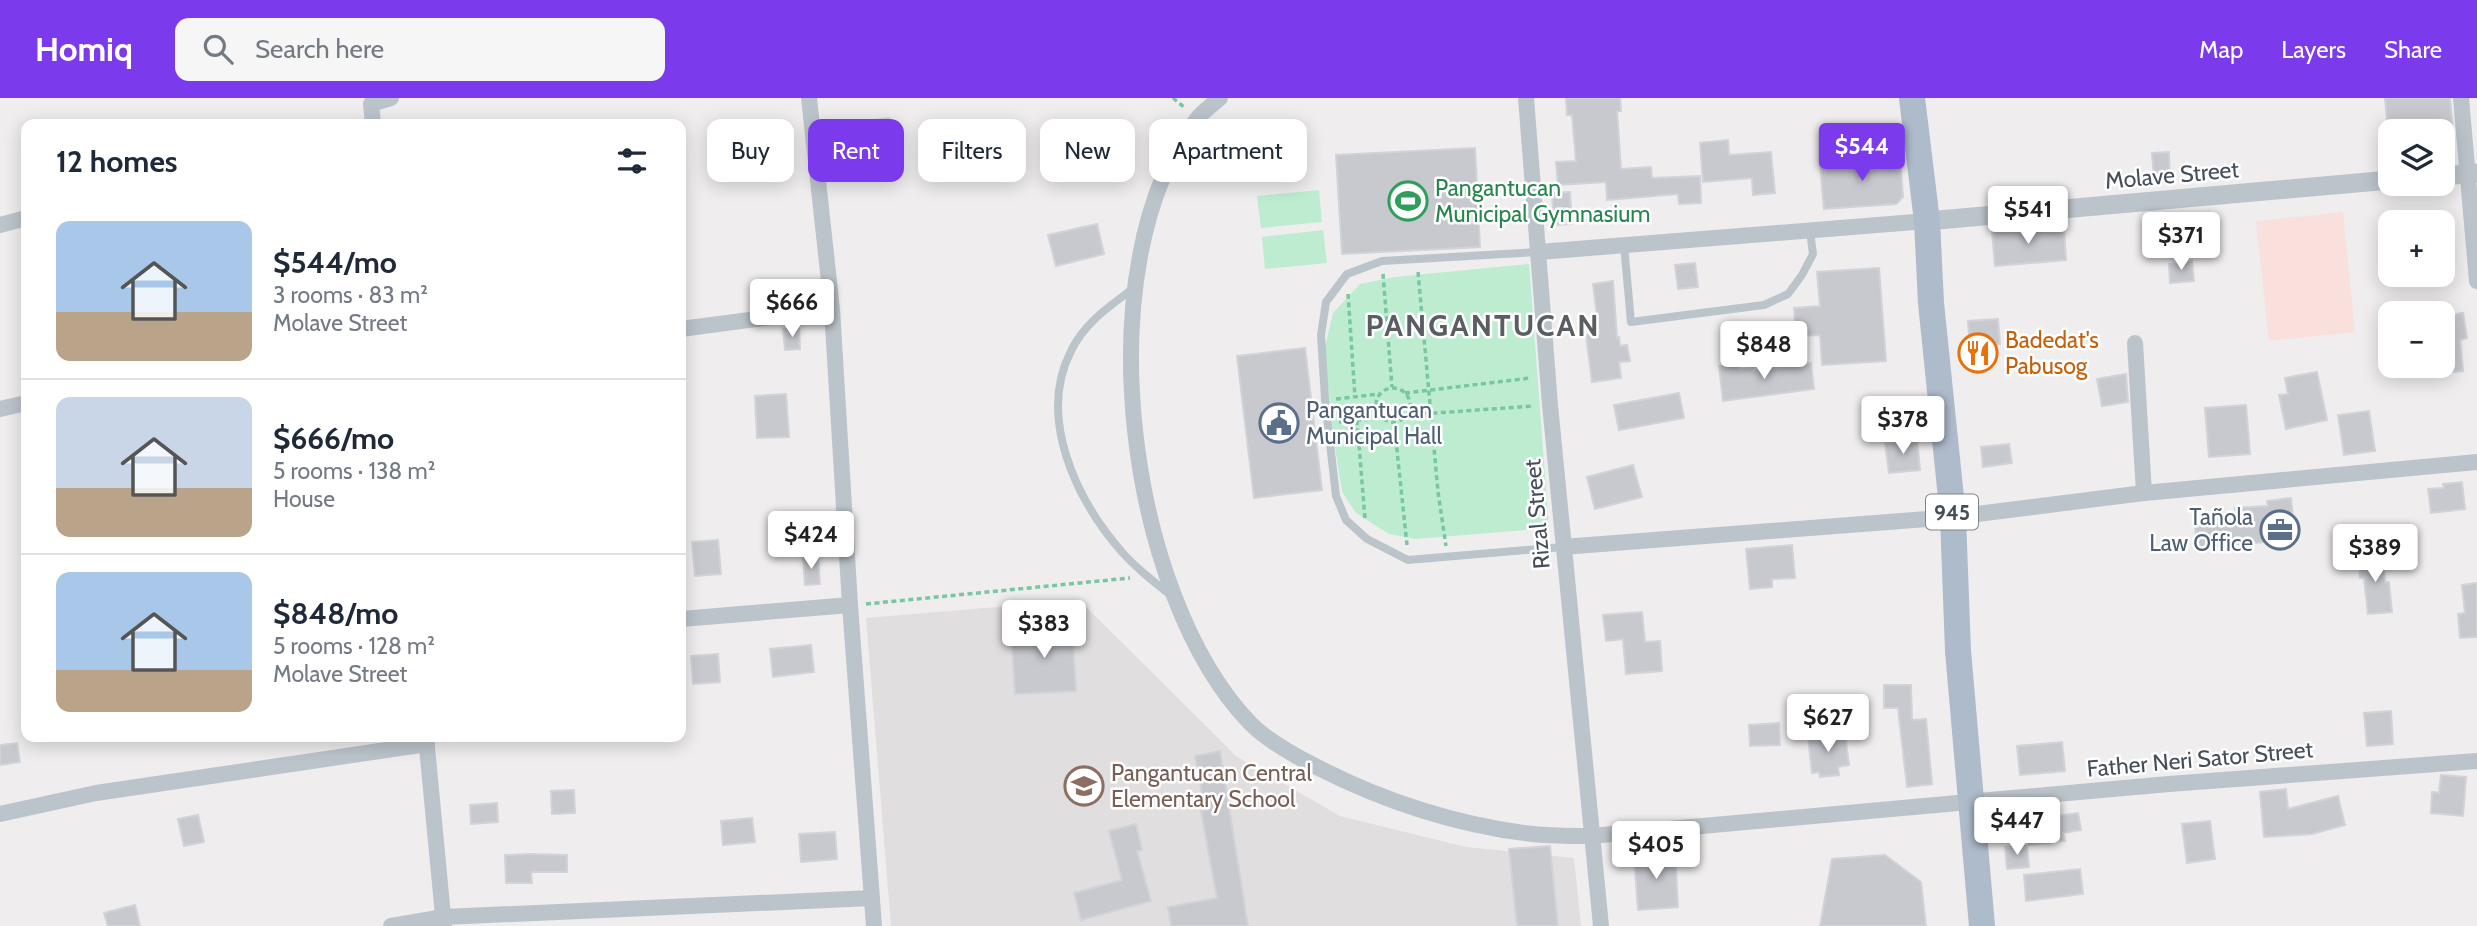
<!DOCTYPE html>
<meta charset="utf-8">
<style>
:root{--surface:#fff;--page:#f6f6f7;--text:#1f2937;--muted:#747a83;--line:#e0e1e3;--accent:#7c3aed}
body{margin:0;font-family:Cabin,sans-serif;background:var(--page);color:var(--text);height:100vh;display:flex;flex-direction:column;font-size:26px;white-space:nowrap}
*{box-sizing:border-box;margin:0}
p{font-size:23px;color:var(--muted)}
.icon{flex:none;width:38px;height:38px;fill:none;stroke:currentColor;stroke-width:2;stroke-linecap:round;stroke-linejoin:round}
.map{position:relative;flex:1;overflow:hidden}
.side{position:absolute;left:21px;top:21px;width:665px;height:623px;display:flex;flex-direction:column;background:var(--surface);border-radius:14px;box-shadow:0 4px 18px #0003}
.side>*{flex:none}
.banner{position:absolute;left:707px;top:21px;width:665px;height:63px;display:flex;gap:14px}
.tools{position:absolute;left:2378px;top:21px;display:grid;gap:14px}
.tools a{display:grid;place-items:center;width:77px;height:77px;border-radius:14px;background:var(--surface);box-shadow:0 4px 18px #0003;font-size:35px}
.price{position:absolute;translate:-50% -60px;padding:0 16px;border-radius:7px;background:#fff;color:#222;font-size:23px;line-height:46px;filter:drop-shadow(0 2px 4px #0008)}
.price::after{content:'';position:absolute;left:50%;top:42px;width:21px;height:16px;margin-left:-10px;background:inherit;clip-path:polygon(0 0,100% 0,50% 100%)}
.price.on{background:var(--accent);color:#fff}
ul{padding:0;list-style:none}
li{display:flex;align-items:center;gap:21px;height:175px;padding:0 35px}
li+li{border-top:2px solid var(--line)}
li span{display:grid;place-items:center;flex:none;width:196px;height:140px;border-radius:14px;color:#555}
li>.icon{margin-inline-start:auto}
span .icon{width:84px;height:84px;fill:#fffc;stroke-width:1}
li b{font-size:30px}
h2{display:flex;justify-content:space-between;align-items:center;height:84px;padding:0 35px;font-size:30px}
.tag{padding:0 24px;border-radius:14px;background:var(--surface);box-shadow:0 4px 18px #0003;font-size:24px;line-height:63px}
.tag.on{background:var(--accent);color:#fff}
header{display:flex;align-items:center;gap:42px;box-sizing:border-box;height:98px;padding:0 35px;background:var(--accent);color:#fff}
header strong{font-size:33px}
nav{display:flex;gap:38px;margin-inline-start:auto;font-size:24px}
.search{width:490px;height:63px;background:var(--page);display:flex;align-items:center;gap:18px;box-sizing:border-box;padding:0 24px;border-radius:14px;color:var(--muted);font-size:26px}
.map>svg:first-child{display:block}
.education{fill:#e0dede}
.medical{fill:#f9e0dd}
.green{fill:#bdecd0}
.building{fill:#c7c9cf;stroke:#d1d3d8;stroke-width:2}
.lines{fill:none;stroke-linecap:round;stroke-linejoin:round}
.path{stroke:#77c7a2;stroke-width:3.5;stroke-dasharray:5 3.5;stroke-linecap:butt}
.service{stroke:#bcc4cb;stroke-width:8}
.minor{stroke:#bcc4cb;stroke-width:16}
.tertiary{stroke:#bcc4cb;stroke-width:19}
.primary{stroke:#aebbcb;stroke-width:26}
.labels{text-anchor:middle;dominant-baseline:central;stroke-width:5;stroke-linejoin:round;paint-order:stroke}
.shield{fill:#fff;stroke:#7e848b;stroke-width:2}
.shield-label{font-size:21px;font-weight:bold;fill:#464f59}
.street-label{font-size:23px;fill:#464f59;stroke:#fff}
.leisure-label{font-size:23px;fill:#27864d;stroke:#fff;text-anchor:start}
.food-label{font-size:23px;fill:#c56008;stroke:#fff;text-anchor:start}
.service-label{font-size:23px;fill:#4e5e75;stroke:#fff;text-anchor:start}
.education-label{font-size:23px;fill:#785e54;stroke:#fff;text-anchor:start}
.district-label{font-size:30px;font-weight:bold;letter-spacing:2px;fill:#5a5d61;stroke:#fff}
</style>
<header>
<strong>Homiq</strong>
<div class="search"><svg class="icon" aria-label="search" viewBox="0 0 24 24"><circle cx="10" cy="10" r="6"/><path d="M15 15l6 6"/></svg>Search here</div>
<nav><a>Map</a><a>Layers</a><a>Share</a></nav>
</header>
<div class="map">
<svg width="2477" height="828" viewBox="0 0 2477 828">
<rect width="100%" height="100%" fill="#efeded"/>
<path class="education" d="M 1079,502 L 1236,658 L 1340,718 L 1466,749 L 1574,760 L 1581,828 L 891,828 L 866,520 Z"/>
<path class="medical" d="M 2343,114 L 2355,234 L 2269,243 L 2256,123 Z"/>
<path class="green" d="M 1319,92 L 1322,124 L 1261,130 L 1257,98 Z
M 1323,132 L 1327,165 L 1265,171 L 1262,139 Z
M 1529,166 L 1549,430 L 1416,441 L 1389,436 L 1356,415 L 1342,394 L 1334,342 L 1324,253 L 1333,215 L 1360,186 L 1395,179 Z"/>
<path class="building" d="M 1566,0 L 1620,0 L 1621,13 L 1617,13 L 1621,71 L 1651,69 L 1652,80 L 1700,78 L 1701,105 L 1679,106 L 1678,96 L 1607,102 L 1606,84 L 1558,87 L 1556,64 L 1576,63 L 1572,17 L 1567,17 Z
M 2385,0 L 2450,0 L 2453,33 L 2388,33 Z
M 889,20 L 893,56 L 862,60 L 863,64 L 843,66 L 841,46 L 869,43 L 866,23 Z
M 1728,42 L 1729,57 L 1771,54 L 1775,95 L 1753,97 L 1752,80 L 1703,84 L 1700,45 Z
M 1475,50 L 1480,149 L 1342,156 L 1336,57 Z
M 2169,54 L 2170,80 L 2154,81 L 2152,55 Z
M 1900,60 L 1903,99 L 1896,106 L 1824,111 L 1820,66 Z
M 1570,94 L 1572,126 L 1554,127 L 1552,95 Z
M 1097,126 L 1104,156 L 1056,168 L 1048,137 Z
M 2043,129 L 2043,133 L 2064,131 L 2066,162 L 1995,168 L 1992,133 Z
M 2192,163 L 2194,183 L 2170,185 L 2169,166 Z
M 1695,165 L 1698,189 L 1678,191 L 1675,167 Z
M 1879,170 L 1886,263 L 1822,267 L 1820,237 L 1796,238 L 1794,210 L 1820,208 L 1817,174 Z
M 1613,183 L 1617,240 L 1619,239 L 1620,248 L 1627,247 L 1630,263 L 1619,264 L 1621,280 L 1592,284 L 1586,237 L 1599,235 L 1593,186 Z
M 2463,215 L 2467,240 L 2460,242 L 2463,273 L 2443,275 L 2443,218 Z
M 1998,221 L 2000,246 L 1970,249 L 1968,223 Z
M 799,230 L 800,251 L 785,252 L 783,231 Z
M 1305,250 L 1322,392 L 1254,400 L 1237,258 Z
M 1811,265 L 1814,291 L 1723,303 L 1719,268 L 1739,266 L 1739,271 L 1753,270 L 1753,273 Z
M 2317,274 L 2327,322 L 2286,331 L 2279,297 L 2288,296 L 2285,280 Z
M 2126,276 L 2128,304 L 2102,308 L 2097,281 Z
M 1679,295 L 1684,320 L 1619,332 L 1614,307 Z
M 786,296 L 789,339 L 757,340 L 755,298 Z
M 2246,307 L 2250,356 L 2209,359 L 2205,310 Z
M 2369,313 L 2375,353 L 2344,357 L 2338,317 Z
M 1917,341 L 1920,372 L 1889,375 L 1885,345 Z
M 2009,346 L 2012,365 L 1983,369 L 1981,349 Z
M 1633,367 L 1642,399 L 1595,411 L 1587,379 Z
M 2462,384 L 2465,411 L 2431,415 L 2428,391 L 2444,390 L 2443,386 Z
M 2291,400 L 2295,442 L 2197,449 L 2195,429 L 2236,425 L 2235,410 L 2268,408 L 2267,403 Z
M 718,442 L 721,476 L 695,478 L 692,444 Z
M 1792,447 L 1795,480 L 1772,481 L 1772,489 L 1750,491 L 1746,451 Z
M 2382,455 L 2385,484 L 2389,484 L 2392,514 L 2368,516 L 2364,480 L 2360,480 L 2358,458 Z
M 803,460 L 818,460 L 820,486 L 805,487 Z
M 2477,485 L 2477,539 L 2460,540 L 2458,516 L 2465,515 L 2462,487 Z
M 1642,514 L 1645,544 L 1660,543 L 1662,573 L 1626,576 L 1623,541 L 1606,543 L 1603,517 Z
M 1072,528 L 1076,593 L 1015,596 L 1011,531 Z
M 811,547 L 814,574 L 773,579 L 770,551 Z
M 718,556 L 720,584 L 693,586 L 691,558 Z
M 1884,587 L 1911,587 L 1912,622 L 1926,621 L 1932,686 L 1907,689 L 1898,610 L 1884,610 Z
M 2391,613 L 2393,646 L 2367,648 L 2364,615 Z
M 1779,625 L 1780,647 L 1750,648 L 1749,627 Z
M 1845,635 L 1849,667 L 1838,669 L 1839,677 L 1820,679 L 1819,674 L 1812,675 L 1808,639 Z
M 2062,644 L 2065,673 L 2020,677 L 2017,648 Z
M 17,645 L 20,664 L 0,667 L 0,647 Z
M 1220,653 L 1248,828 L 1171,828 L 1168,809 L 1217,800 L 1201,713 L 1205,712 L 1195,658 Z
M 2441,677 L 2466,679 L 2463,718 L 2431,715 L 2432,694 L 2439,695 Z
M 2286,691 L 2288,711 L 2338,698 L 2345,727 L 2312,736 L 2264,739 L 2260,694 Z
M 574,692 L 575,715 L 552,716 L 551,693 Z
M 497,705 L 498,724 L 471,726 L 470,707 Z
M 2078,715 L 2081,732 L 2063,735 L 2065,743 L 2029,747 L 2026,722 Z
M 198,717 L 204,744 L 184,748 L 178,721 Z
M 752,720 L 755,744 L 723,747 L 721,723 Z
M 2210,723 L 2215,761 L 2187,765 L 2182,726 Z
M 1136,726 L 1142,752 L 1137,753 L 1151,803 L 1081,822 L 1074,795 L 1122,782 L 1109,733 Z
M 835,734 L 837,761 L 801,764 L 799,736 Z
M 1550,748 L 1558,828 L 1517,828 L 1509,751 Z
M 2027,748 L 2029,769 L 2007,771 L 2005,749 Z
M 1675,754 L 1678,809 L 1638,812 L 1634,756 Z
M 531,756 L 567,757 L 567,774 L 531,774 L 532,785 L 506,785 L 505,757 Z
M 1885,757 L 1921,784 L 1926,828 L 1820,828 L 1832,761 Z
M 2080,771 L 2083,796 L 2026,803 L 2024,777 Z
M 135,807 L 140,828 L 108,828 L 104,815 Z"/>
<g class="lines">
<path class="path" d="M 1173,0 L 1185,10
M 1418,174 L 1438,394 L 1446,448
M 1383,176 L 1392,289
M 1348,196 L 1355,299
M1376 307a17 17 0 1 1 34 0a17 17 0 1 1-34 0Z
M 1405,295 L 1531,280
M 1336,301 L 1379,296
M 1407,317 L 1534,308
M 1357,322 L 1365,421
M 1339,324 L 1382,320
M 1394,324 L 1407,447
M 866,506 L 1130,480"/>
<path class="service" d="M 1624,147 L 1631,224 L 1764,207 L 1788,196 L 1802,177 L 1813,156 L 1810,133
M 1539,154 L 1382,163 L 1347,176 L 1326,204 L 1321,237 L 1325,301 L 1336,398 L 1346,422 L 1367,441 L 1408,462 L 1563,449
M 1134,190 C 1110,208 1085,224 1071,253 C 1037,319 1076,401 1121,453 C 1136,470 1154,484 1172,498"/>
<path class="minor" d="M 809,0 L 832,211 L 850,507 L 874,828
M 1220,0 C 1212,7 1203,13 1197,21 C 1083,165 1127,499 1251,626 C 1269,644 1295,658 1317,669 C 1383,703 1459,728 1533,736 C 1552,738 1572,738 1591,738 L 2169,686 L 2477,663
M 1526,0 L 1550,307 L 1601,828
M 2461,0 L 2477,183
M 373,26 L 371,6 L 391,0
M 0,127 L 26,120
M 1539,154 L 1927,123
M 681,231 L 832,211
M 2135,245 L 2144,395
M 0,311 L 26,305
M 1563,449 L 1953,419 L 2144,395 L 2477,364
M 681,521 L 850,507
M 426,639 L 444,828
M 0,716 L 96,695 L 427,646
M 391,828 L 444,819 L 872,800"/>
<path class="tertiary" d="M 2443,78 L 2477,75
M 1927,123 L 2390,82"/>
<path class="primary" d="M 1912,0 L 1927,123 L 1931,205 L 1953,419 L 1958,553 L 1982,828"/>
</g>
<defs>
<g id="stadium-ring" transform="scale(2.0125)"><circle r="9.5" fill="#fff" stroke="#2e9e5b" stroke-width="1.5"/><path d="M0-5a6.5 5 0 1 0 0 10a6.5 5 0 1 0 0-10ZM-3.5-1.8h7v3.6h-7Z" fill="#2e9e5b"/></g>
<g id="restaurant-ring" transform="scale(2.0125)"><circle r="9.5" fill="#fff" stroke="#e8710a" stroke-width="1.5"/><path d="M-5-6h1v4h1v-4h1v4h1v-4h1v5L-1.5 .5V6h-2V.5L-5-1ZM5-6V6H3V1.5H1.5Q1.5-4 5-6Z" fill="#e8710a"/></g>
<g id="civic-ring" transform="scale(2.0125)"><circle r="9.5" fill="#fff" stroke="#5c6f8a" stroke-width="1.5"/><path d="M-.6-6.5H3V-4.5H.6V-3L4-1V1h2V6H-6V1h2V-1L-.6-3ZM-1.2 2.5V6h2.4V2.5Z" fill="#5c6f8a"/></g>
<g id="office-ring" transform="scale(2.0125)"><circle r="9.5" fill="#fff" stroke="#5c6f8a" stroke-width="1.5"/><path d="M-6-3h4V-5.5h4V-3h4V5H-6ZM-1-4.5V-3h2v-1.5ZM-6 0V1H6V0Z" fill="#5c6f8a"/></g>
<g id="school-ring" transform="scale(2.0125)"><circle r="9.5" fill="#fff" stroke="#8d6e63" stroke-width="1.5"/><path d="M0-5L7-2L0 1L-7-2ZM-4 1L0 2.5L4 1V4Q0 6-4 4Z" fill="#8d6e63"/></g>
</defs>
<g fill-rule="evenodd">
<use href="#stadium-ring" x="1408" y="103"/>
<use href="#restaurant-ring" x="1978" y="255"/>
<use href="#civic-ring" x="1279" y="325"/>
<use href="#office-ring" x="2280" y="432"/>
<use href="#school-ring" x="1084" y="688"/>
</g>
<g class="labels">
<rect class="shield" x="1926" y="396.5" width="52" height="35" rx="5"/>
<g class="shield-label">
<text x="1952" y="414">945</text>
</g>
<g class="street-label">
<text transform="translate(2172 77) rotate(-5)">Molave Street</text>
<text transform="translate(1537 416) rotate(-95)">Rizal Street</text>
<text transform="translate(2200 661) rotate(-5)">Father Neri Sator Street</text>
</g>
<g class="leisure-label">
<text x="1435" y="90">Pangantucan<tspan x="1435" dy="26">Municipal Gymnasium</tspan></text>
</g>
<g class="food-label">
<text x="2005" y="242">Badedat's<tspan x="2005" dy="26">Pabusog</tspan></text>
</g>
<g class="service-label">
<text x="1306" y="312">Pangantucan<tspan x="1306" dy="26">Municipal Hall</tspan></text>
<text x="2253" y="419" text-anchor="end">Tañola<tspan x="2253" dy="26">Law Office</tspan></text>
</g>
<g class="education-label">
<text x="1111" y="675">Pangantucan Central<tspan x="1111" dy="26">Elementary School</tspan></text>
</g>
<g class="district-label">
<text x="1483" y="227">PANGANTUCAN</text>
</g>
</g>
</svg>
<div class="tools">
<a><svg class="icon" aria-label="layers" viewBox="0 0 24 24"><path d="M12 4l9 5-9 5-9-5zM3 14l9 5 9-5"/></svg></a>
<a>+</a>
<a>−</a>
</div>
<b class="price on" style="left:1862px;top:85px">$544</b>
<b class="price" style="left:2028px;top:148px">$541</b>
<b class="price" style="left:2181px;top:174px">$371</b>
<b class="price" style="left:792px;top:241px">$666</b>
<b class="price" style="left:1764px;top:283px">$848</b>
<b class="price" style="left:1903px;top:358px">$378</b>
<b class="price" style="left:811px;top:473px">$424</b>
<b class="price" style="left:2375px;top:486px">$389</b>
<b class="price" style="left:1044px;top:562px">$383</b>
<b class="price" style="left:1828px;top:656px">$627</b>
<b class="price" style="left:2017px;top:759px">$447</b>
<b class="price" style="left:1656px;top:783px">$405</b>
<div class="banner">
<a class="tag">Buy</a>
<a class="tag on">Rent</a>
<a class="tag">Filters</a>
<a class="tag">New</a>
<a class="tag">Apartment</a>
</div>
<section class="side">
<h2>12 homes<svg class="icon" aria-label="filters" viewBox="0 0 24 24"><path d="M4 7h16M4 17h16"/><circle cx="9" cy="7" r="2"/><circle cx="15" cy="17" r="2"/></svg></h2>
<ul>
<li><span style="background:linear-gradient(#a9c7e8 65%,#b9a48a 0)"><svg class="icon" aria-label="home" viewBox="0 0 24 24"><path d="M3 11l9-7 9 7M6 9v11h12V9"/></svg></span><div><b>$544/mo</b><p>3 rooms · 83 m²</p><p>Molave Street</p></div></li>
<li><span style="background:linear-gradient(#c9d6e8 65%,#b9a48a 0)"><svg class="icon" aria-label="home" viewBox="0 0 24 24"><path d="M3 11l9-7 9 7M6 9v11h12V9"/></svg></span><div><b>$666/mo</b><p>5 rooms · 138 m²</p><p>House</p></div></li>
<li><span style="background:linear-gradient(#a9c7e8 70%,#b9a48a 0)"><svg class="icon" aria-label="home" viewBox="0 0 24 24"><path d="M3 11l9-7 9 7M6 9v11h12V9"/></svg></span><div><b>$848/mo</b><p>5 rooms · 128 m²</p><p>Molave Street</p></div></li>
</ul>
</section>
</div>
